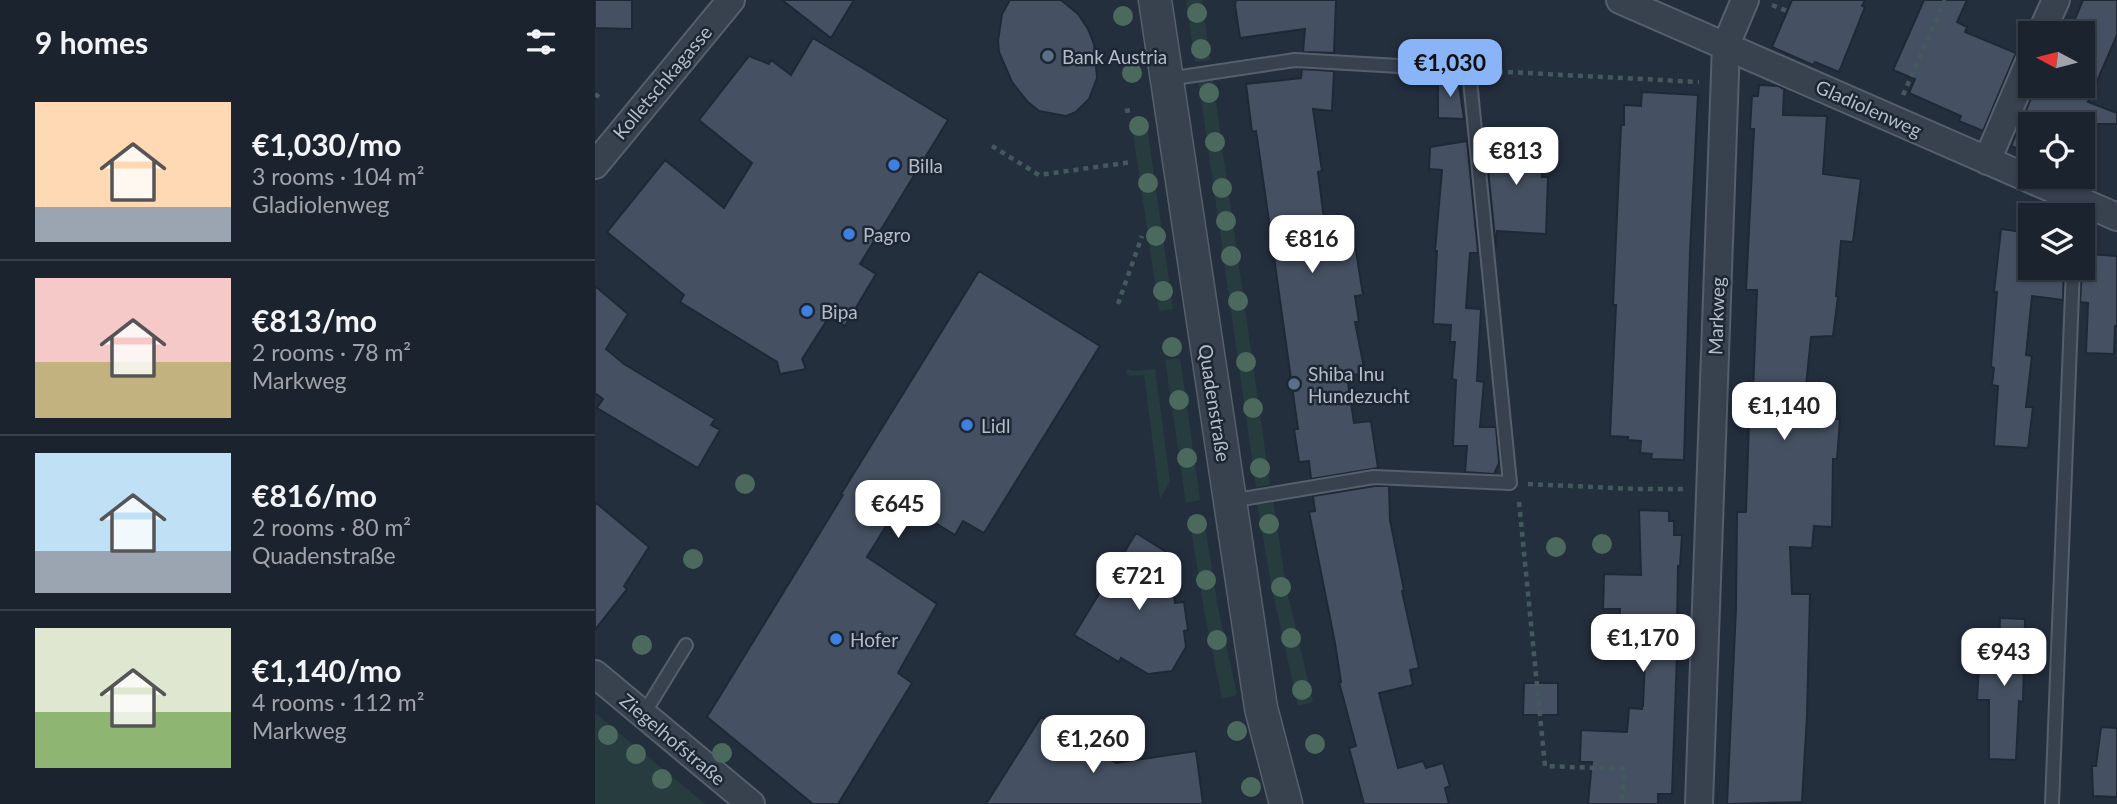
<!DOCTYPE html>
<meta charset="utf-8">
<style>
:root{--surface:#1b232e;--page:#242b36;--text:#f1f3f6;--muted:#a0a4aa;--line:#39404a;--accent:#8ab4f8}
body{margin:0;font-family:Lato,sans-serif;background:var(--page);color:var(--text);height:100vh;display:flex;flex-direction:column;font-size:26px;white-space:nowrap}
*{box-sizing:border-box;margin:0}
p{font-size:23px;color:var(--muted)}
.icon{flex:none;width:38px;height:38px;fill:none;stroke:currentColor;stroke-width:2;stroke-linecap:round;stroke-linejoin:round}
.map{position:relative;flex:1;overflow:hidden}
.panel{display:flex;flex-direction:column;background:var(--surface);width:595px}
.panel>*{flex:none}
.needle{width:46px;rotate:277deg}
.tools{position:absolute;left:1423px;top:21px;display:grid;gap:14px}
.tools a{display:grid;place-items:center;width:77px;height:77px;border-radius:0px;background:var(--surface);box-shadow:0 2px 5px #0004,0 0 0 2px var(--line);font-size:35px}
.price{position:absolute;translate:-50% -60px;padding:0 16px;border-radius:14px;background:#fff;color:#222;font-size:23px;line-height:46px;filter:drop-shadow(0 2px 4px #0008)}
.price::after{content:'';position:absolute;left:50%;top:42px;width:21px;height:16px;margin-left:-10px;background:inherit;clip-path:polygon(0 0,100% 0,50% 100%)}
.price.active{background:var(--accent);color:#111}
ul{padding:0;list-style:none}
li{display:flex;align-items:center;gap:21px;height:175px;padding:0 35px}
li+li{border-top:2px solid var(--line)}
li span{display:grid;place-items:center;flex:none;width:196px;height:140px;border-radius:0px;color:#555}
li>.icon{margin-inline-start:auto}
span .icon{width:84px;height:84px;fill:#fffc;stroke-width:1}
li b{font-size:30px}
h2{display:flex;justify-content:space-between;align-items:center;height:84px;padding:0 35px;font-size:30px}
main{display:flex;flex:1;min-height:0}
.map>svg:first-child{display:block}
.green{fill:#263c3f}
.building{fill:#455162;stroke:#1f2835;stroke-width:2}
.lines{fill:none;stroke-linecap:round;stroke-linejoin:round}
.service-casing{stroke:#565f6c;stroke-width:16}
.minor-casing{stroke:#565f6c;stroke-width:30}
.tertiary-casing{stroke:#565f6c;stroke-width:35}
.path{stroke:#44595c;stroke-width:4.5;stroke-dasharray:5 5;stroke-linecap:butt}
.service{stroke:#38414e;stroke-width:12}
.minor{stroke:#38414e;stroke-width:26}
.tertiary{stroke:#38414e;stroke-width:32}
.tree{fill:#4b6a5d}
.service-dot{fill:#5c6f8a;stroke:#1d2633;stroke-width:2.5}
.shop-dot{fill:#3f7fe0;stroke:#1d2633;stroke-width:2.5}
.labels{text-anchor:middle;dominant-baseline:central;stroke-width:5;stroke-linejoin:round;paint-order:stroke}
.poi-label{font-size:19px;fill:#b4bcc9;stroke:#1d2633;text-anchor:start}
.street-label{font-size:19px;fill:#b4bcc9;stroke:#1d2633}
</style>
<main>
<section class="panel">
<h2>9 homes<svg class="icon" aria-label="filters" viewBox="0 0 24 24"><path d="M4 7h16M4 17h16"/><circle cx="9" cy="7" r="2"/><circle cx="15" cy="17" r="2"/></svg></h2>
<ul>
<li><span style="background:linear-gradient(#ffd9b3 75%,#9aa5b1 0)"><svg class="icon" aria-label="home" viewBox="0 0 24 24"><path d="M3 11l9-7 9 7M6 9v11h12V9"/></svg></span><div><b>€1,030/mo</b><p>3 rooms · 104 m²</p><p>Gladiolenweg</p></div></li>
<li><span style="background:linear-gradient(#f6c9c9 60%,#c2b280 0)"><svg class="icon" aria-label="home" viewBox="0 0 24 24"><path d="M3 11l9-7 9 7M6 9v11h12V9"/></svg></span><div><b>€813/mo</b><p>2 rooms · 78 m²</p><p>Markweg</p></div></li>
<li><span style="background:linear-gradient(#bfe0f5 70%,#9aa5b1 0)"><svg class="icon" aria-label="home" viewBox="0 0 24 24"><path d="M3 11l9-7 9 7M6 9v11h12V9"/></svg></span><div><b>€816/mo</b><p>2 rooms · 80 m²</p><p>Quadenstraße</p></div></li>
<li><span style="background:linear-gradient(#dfe7d0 60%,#8fb573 0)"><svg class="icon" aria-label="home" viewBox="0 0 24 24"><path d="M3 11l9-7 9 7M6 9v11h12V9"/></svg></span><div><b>€1,140/mo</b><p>4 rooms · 112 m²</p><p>Markweg</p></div></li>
</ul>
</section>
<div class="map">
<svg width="1522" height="804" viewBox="0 0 1522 804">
<rect width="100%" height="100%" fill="#242f3e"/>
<path class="green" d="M 591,0 L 607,0 L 615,60 L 600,62 Z
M 617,75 L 675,485 L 661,487 L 603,77 Z
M 551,118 L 578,309 L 564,311 L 536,119 Z
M 585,358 L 605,500 L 591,503 L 570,360 Z
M 532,369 L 538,371 L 560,369 L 575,481 L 565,499 L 549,375 L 534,376 L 532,373 Z
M 678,499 L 691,586 L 718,702 L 703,706 L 677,589 L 662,502 Z
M 608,514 L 623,607 L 642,695 L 627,699 L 609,610 L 594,516 Z
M 0,713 L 110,804 L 0,804 Z"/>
<path class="building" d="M 0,0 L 37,0 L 37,29 L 0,28 Z
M 187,0 L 259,0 L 236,38 Z
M 415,0 L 466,0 L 483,14 L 493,29 L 499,44 L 502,78 L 494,99 L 481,112 L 471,116 L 444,111 L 433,102 L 417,82 L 404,52 L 403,41 L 407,14 Z
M 641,0 L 741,0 L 739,53 L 708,52 L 710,29 L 645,38 L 640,5 Z
M 1197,0 L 1270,0 L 1267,6 L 1270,7 L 1244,72 L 1220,62 L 1218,65 L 1177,47 Z
M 1329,0 L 1372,0 L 1362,22 L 1372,27 L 1370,32 L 1421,53 L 1388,131 L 1364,121 L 1366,116 L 1314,93 L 1320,79 L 1298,70 Z
M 1488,0 L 1522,0 L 1522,35 L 1493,102 L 1522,113 L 1522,124 L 1435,124 L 1435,154 L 1416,146 L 1441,86 L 1488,86 L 1488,33 L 1474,33 Z
M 218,38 L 353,120 L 265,264 L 281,274 L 250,326 L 234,317 L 207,359 L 211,369 L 185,374 L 182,362 L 85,302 L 89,295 L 12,232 L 70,160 L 129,208 L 157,163 L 104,120 L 154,56 L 174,64 L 176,60 L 196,75 Z
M 858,40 L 861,60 L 843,59 L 843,41 Z
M 707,69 L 739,71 L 737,111 L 718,109 L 727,171 L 723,172 L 729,219 L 745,217 L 747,232 L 758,232 L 768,295 L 760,296 L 764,322 L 760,322 L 770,373 L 752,376 L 759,423 L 776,421 L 783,468 L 716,479 L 714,461 L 704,462 L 699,429 L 703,429 L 668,179 L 661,131 L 657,132 L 651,84 L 706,78 Z
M 843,77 L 863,78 L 869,119 L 843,118 Z
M 1164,85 L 1183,86 L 1189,89 L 1188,115 L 1232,116 L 1228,174 L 1266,179 L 1258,242 L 1246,241 L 1241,296 L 1243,296 L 1238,336 L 1216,337 L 1211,386 L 1230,387 L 1228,418 L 1245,419 L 1242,459 L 1238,459 L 1237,527 L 1219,526 L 1217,548 L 1195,547 L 1197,594 L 1215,594 L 1212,715 L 1207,802 L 1132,804 L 1141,608 L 1142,512 L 1151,512 L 1155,392 L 1158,392 L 1162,290 L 1151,290 L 1159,129 L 1155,129 L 1157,96 L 1163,96 Z
M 1047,92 L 1103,95 L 1095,253 L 1089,460 L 1056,459 L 1057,454 L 1045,453 L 1046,441 L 1033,440 L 1033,437 L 1015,436 L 1021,305 L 1018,305 L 1026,125 L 1029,125 L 1029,105 L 1046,106 Z
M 932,133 L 932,159 L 947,159 L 947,177 L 953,177 L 951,234 L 902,231 L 901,248 L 890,139 Z
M 872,141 L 883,253 L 875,253 L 871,308 L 886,309 L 882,381 L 889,382 L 885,427 L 901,427 L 904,463 L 899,474 L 870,472 L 872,446 L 858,446 L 861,380 L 857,379 L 860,342 L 855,342 L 856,325 L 838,324 L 842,251 L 840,251 L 847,170 L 834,169 L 835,147 Z
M 1406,229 L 1435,233 L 1435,268 L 1469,269 L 1468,300 L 1437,296 L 1431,355 L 1437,356 L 1431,407 L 1438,407 L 1433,448 L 1399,446 L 1403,386 L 1397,385 L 1399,368 L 1396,366 L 1402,292 L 1399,292 Z
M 1491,254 L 1522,256 L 1522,326 L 1520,326 L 1519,354 L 1491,353 L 1493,303 L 1485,302 L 1487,271 L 1490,272 Z
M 384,271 L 505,346 L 389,533 L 368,521 L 360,535 L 306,502 L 272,557 L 342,604 L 303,673 L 317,683 L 243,804 L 218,804 L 112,717 L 248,495 L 246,494 Z
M 0,286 L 33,314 L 11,349 L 29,364 L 120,419 L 116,425 L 125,430 L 103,468 L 2,408 L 8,399 L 0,393 Z
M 780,486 L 794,486 L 795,520 L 809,590 L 807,591 L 824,668 L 815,670 L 818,685 L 784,693 L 803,768 L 828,761 L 831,768 L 848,763 L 855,786 L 850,788 L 854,804 L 769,804 L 754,748 L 761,746 L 744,682 L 746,682 L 740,643 L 714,512 L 720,511 L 718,496 Z
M 0,502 L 54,547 L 29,586 L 32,589 L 0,630 Z
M 1044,510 L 1074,511 L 1074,521 L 1079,521 L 1079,535 L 1087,535 L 1085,566 L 1083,566 L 1082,628 L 1083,628 L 1077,794 L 1063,794 L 1063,804 L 993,804 L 997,762 L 985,762 L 986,730 L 1032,732 L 1034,708 L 1047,709 L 1047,706 L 1048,706 L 1050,659 L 1023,658 L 1025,609 L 1008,609 L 1009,574 L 1046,575 Z
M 541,533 L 573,553 L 580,603 L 589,602 L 593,630 L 589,631 L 591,647 L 577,671 L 553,674 L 526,658 L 524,662 L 479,635 Z
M 1405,618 L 1430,619 L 1428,702 L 1424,701 L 1421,760 L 1394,759 L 1394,700 L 1382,700 L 1384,663 L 1394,664 L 1396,648 L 1404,648 Z
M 929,683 L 963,683 L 963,715 L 928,715 Z
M 446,717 L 521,763 L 601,751 L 608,804 L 391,804 Z
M 1506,727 L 1522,728 L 1522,797 L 1498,796 L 1497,766 L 1501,766 Z"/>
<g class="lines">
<g class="service-casing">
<path id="service" d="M 573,79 L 700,60 L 874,70 L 915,483 L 779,477 L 635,501
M 48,715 L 91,645
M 1457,804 L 1478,268"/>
</g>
<g class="minor-casing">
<path id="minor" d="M 1025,0 L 1522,217
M 1446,33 L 1461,0
M 1392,161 L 1435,60
M 0,165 L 136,0
M 0,674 L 156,804
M 1104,804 L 1131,45 L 1150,0"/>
</g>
<g class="tertiary-casing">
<path id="tertiary" d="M 560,0 L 666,708 L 691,804"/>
</g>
<path class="path" d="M 1177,5 L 1192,11
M 893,71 L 1104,82
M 0,94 L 8,100
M 1308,95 L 1350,0
M 530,111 L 536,110
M 397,146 L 444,175 L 537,162
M 523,304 L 547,236
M 933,484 L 1041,489 L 1089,489
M 924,502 L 950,766 L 1029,769 L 1027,804"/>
<use href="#service" class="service"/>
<use href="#minor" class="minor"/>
<use href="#tertiary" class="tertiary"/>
</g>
<g class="tree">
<circle cx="602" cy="13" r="10"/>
<circle cx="528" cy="16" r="10"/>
<circle cx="606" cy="49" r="10"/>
<circle cx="537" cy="73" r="10"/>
<circle cx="614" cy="93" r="10"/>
<circle cx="544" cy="126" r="10"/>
<circle cx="620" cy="142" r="10"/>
<circle cx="553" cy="183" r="10"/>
<circle cx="627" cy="188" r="10"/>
<circle cx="631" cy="221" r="10"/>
<circle cx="561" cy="236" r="10"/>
<circle cx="636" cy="256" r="10"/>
<circle cx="568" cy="291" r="10"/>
<circle cx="643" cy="301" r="10"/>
<circle cx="577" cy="347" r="10"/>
<circle cx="651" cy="362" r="10"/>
<circle cx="584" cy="400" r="10"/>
<circle cx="658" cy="408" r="10"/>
<circle cx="592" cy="458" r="10"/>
<circle cx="665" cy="468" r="10"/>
<circle cx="150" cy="484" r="10"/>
<circle cx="602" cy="524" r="10"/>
<circle cx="674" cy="524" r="10"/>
<circle cx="1007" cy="544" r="10"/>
<circle cx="961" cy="547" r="10"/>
<circle cx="98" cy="559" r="10"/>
<circle cx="611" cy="580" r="10"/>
<circle cx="686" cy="587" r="10"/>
<circle cx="696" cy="638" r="10"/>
<circle cx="622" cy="640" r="10"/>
<circle cx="47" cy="645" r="10"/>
<circle cx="707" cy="690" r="10"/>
<circle cx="642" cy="731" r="10"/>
<circle cx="13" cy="735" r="10"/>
<circle cx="720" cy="744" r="10"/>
<circle cx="127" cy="753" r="10"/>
<circle cx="41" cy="754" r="10"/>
<circle cx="67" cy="779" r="10"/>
<circle cx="656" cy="787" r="10"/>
</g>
<g class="service-dot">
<circle cx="453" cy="56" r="7"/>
<circle cx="699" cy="384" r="7"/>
</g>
<g class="shop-dot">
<circle cx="299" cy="165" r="7"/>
<circle cx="254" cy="234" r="7"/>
<circle cx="212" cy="311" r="7"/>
<circle cx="372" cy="425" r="7"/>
<circle cx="241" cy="639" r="7"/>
</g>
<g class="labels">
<g class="poi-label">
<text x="467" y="56">Bank Austria</text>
<text x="313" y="165">Billa</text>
<text x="268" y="234">Pagro</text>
<text x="226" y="311">Bipa</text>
<text x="713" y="373">Shiba Inu<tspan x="713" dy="22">Hundezucht</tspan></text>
<text x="386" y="425">Lidl</text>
<text x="255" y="639">Hofer</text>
</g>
<g class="street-label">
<text transform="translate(67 82) rotate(-50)">Kolletschkagasse</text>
<text transform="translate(1274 108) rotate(24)">Gladiolenweg</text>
<text transform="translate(1121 316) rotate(-88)">Markweg</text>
<text transform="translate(620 403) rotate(81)">Quadenstraße</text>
<text transform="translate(78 739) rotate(40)">Ziegelhofstraße</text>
</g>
</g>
</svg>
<div class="tools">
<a><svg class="needle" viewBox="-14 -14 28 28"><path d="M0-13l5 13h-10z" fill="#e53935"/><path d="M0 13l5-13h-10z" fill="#a0a4aa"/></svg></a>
<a><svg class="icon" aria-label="locate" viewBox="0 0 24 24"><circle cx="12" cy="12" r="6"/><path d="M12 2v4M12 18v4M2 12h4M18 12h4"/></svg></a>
<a><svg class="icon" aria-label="layers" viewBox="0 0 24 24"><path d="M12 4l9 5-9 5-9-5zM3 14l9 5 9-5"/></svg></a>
</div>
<b class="price active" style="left:855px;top:99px">€1,030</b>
<b class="price" style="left:921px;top:187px">€813</b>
<b class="price" style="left:717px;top:275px">€816</b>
<b class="price" style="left:1189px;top:442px">€1,140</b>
<b class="price" style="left:303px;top:540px">€645</b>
<b class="price" style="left:544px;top:612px">€721</b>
<b class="price" style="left:1048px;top:674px">€1,170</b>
<b class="price" style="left:1409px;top:688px">€943</b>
<b class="price" style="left:498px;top:775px">€1,260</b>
</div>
</main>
